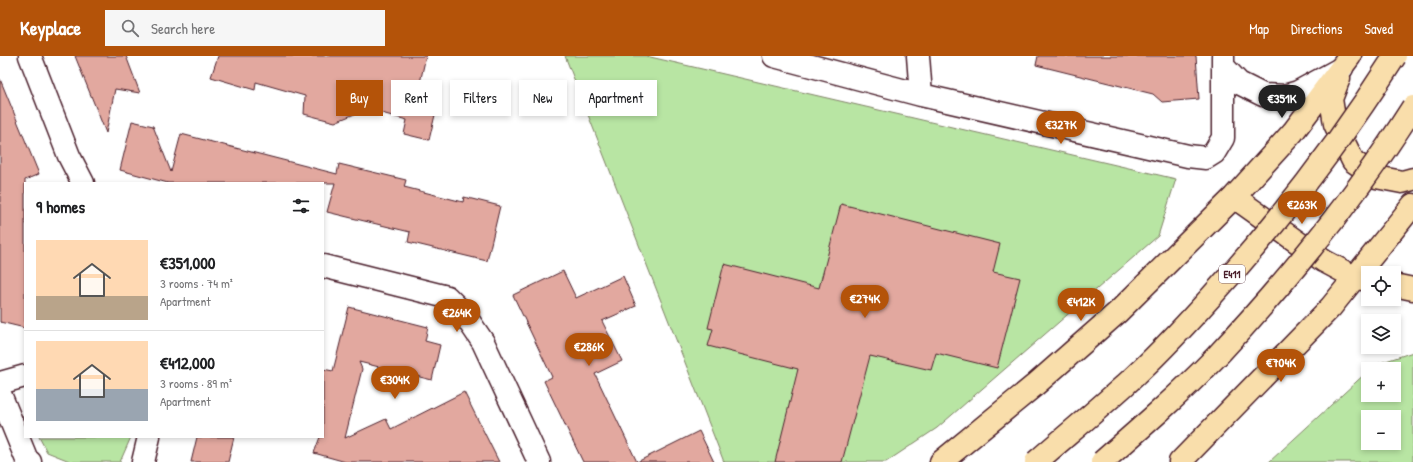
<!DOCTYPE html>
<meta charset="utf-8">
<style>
:root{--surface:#fff;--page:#f6f6f6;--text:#202124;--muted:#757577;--line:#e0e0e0;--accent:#b45309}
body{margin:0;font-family:"Patrick Hand",sans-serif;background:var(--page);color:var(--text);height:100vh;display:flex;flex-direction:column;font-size:15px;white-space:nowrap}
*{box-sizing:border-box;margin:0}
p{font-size:13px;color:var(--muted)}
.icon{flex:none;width:22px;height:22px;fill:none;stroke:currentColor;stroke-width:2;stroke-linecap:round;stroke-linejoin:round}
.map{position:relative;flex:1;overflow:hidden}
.details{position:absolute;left:24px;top:126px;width:300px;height:256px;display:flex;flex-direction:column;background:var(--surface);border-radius:0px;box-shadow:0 2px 6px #0003}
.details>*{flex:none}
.guide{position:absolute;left:336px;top:24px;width:380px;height:36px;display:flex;gap:8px}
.tools{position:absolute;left:1361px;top:210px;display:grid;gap:8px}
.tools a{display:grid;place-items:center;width:40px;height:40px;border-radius:0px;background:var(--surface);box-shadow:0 2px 6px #0003;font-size:20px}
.price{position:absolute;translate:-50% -34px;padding:0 9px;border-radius:14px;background:var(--accent);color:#fff;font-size:13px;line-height:26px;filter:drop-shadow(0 1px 2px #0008)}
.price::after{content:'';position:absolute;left:50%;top:24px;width:12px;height:9px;margin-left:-6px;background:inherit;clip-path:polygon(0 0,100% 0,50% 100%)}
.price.active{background:#222;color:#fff}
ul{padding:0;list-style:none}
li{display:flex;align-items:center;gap:12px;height:100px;padding:0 12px}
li+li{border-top:1px solid var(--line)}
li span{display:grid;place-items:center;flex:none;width:112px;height:80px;border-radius:0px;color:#555}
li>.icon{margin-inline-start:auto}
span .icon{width:48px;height:48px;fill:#fffc;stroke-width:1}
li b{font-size:17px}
h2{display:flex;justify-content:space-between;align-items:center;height:48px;padding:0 12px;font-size:17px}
.pill{padding:0 14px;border-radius:0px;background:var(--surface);box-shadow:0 2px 6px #0003;font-size:14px;line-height:36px}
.pill.active{background:var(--accent);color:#fff}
header{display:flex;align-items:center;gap:24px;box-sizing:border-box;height:56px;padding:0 20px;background:var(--accent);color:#fff}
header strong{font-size:19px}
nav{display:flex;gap:22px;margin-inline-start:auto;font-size:14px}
.search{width:280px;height:36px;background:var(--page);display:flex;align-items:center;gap:10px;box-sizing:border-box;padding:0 14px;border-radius:0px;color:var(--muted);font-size:15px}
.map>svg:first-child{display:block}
.green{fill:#b8e5a3;stroke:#818267;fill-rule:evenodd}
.building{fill:#e2a89f;stroke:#4a1f2b}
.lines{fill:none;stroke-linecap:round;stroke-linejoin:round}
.minor-casing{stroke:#4a1f2b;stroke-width:25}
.major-casing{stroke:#4a1f2b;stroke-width:25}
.minor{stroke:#fff;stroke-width:22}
.major{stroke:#f9deab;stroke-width:22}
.highway-bridge-casing{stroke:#4a1f2b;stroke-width:25;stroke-linecap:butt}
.highway-bridge{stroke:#f9deab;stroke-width:22}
.labels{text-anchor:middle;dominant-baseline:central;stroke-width:3;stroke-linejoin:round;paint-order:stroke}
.shield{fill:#fff;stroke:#80626b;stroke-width:1}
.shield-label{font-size:11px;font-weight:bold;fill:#4a1f2b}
</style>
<header>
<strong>Keyplace</strong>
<div class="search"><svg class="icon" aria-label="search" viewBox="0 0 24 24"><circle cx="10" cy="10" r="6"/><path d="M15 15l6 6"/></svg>Search here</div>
<nav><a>Map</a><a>Directions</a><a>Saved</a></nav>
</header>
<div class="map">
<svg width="1413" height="406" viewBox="0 0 1413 406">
<rect width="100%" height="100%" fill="#fff"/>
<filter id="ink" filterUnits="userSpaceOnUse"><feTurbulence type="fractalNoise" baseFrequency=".025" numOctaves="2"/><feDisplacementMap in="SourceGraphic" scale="8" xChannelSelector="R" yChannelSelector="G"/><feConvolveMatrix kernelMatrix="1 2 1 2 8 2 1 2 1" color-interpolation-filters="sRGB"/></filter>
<g filter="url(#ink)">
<path class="green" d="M 565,0 L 646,0 L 1176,123 L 1158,180 L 937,372 L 886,406 L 724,406 Z
M 1413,296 L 1413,406 L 1269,406 L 1368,315 L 1368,339 L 1394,339 L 1394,313 L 1370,313 L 1374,309 ZM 1368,361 L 1394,361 L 1394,387 L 1368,387 Z
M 39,381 L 131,381 L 120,406 L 72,406 L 47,396 Z"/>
<path class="building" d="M 75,0 L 126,0 L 140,37 L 115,33 L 106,77 Z
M 218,0 L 426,0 L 417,40 L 430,43 L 426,57 L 435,59 L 429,84 L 404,78 L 407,64 L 367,53 L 335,66 L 304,58 L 305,40 L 256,26 L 255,34 L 211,21 Z
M 1038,0 L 1196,0 L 1199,43 L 1162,46 L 1153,38 L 1036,9 Z
M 0,23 L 39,118 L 25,124 L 25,272 L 0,266 Z
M 132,65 L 153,70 L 171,116 L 181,78 L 337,118 L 339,108 L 406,124 L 404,131 L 463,146 L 464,141 L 500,150 L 487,205 L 408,186 L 410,176 L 327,156 L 335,127 L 168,127 L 120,114 Z
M 841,148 L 1000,188 L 993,216 L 1020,222 L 997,312 L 936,297 L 931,314 L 870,300 L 842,406 L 775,406 L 798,313 L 708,290 L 713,273 L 708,272 L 724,208 L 819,232 Z
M 563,215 L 576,242 L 623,220 L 636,250 L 602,265 L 622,305 L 595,318 L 637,406 L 699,375 L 714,406 L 583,406 L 544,325 L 552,321 L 513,239 Z
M 349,251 L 428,271 L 425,285 L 440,289 L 432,324 L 359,306 L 362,313 L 345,382 L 386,363 L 391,373 L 464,336 L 499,406 L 346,406 L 314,397 L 320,381 L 323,381 L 323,313 L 333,315 Z
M 197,381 L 234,381 L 228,406 L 191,406 Z"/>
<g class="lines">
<g class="minor-casing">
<path id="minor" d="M 30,0 L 69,100 L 83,127
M 774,0 L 921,39 L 1188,100 L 1206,102 L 1214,97 L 1223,82 L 1223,0
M 918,0 L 921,39
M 1223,10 L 1239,27 L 1263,39 L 1284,40 L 1298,36 L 1342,12
M 323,210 L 447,241 L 464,258 L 483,286 L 539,406
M 0,327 L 25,320
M 0,338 L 27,404 L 30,406
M 143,406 L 149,381"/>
</g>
<g class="major-casing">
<path id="major" d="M 1339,22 L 1331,43 L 1335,68 L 1353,105 L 1376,121 L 1402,126 L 1413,123
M 1234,141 L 1324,205 L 1356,222 L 1368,224
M 1394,229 L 1413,233
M 941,406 L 1035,329 L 1118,256 L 1234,141 L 1293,76 L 1350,0
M 1180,406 L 1331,251 L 1413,149"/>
</g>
<use href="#minor" class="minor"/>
<use href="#major" class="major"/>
<g class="highway-bridge-casing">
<path id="highway-bridge" d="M 1036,406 C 1066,380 1096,355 1125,329 C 1155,302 1183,272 1210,242 C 1280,165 1339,88 1395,0
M 1102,406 C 1141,372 1180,338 1216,301 C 1286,226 1358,138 1413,51"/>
</g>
<use href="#highway-bridge" class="highway-bridge"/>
</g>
</g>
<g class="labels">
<rect class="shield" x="1219" y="209" width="26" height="18" rx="3"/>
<g class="shield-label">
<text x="1232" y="218">E411</text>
</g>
</g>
</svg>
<div class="tools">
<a><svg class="icon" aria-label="locate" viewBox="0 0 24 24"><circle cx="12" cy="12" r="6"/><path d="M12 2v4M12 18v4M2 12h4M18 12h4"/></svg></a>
<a><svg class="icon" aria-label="layers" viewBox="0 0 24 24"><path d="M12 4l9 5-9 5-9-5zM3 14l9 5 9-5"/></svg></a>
<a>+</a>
<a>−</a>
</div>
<b class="price active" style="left:1282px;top:63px">€351K</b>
<b class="price" style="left:1061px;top:89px">€327K</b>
<b class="price" style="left:1302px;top:169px">€263K</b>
<b class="price" style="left:865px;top:263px">€274K</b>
<b class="price" style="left:1081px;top:266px">€412K</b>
<b class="price" style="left:457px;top:277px">€264K</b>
<b class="price" style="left:589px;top:311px">€286K</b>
<b class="price" style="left:1281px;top:327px">€704K</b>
<b class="price" style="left:395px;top:344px">€304K</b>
<div class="guide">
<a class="pill active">Buy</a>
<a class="pill">Rent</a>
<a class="pill">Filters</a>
<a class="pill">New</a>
<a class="pill">Apartment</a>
</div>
<section class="details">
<h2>9 homes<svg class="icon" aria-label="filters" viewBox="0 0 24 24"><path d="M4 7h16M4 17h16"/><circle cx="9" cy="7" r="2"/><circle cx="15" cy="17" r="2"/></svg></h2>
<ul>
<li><span style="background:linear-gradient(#ffd9b3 70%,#b9a48a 0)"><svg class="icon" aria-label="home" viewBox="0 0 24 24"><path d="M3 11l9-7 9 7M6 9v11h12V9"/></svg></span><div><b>€351,000</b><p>3 rooms · 74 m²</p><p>Apartment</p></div></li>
<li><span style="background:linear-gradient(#ffd9b3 60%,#9aa5b1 0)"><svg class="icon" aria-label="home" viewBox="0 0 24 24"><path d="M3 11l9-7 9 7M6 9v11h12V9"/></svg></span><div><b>€412,000</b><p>3 rooms · 89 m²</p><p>Apartment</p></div></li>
</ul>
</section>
</div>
